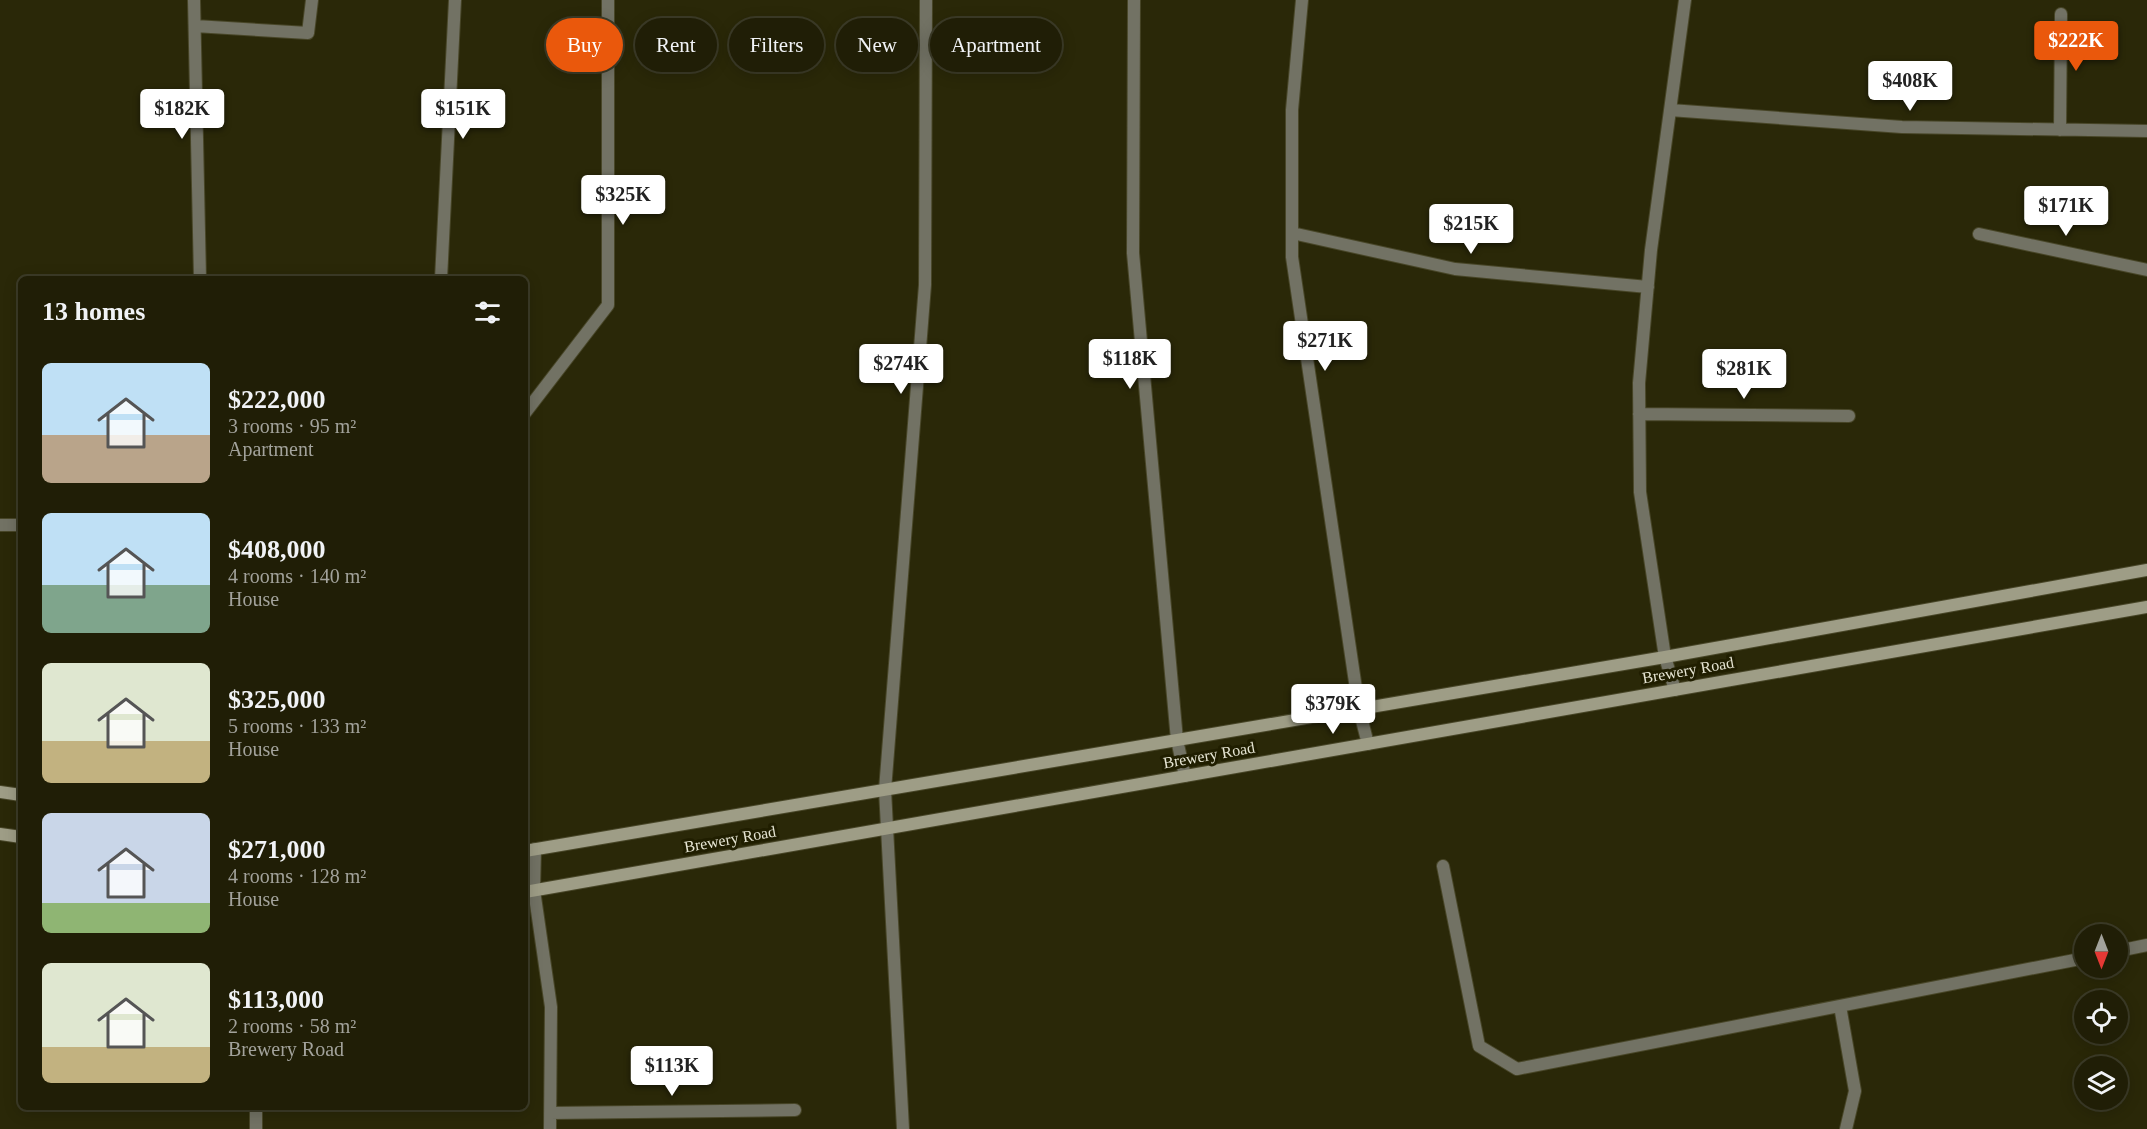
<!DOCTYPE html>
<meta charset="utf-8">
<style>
:root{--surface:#201e06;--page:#2d2b14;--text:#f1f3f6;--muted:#a2a29b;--line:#3d3c28;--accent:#ea580c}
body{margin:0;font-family:"Times New Roman",serif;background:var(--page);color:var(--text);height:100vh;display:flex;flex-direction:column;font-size:22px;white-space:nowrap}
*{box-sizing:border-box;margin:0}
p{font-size:20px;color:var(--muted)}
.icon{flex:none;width:33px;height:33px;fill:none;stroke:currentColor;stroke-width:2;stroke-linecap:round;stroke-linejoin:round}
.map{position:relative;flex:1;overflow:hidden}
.drawer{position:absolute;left:18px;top:276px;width:510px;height:834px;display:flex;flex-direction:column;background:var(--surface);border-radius:9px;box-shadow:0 3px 15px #0003,0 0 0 2px var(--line)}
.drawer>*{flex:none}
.banner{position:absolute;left:546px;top:18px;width:570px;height:54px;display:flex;gap:12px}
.needle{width:39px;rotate:180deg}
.tools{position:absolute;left:2074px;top:924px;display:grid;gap:12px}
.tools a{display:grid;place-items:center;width:54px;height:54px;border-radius:50%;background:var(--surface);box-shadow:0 3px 15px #0003,0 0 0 2px var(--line);font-size:30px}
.price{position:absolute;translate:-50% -51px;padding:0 14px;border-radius:6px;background:#fff;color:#222;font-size:20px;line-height:39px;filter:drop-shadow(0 2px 3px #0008)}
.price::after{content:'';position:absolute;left:50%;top:36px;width:18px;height:14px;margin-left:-9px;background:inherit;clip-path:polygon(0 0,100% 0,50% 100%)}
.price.on{background:var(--accent);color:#fff}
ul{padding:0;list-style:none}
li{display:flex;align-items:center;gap:18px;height:150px;padding:0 24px}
li span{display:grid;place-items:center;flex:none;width:168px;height:120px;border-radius:9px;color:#555}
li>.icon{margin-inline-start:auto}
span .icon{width:72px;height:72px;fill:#fffc;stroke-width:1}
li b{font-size:26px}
h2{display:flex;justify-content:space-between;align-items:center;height:72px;padding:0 24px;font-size:26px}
.tag{padding:0 21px;border-radius:27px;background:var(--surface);box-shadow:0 3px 15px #0003,0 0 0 2px var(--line);font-size:21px;line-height:54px}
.tag.on{background:var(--accent);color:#fff}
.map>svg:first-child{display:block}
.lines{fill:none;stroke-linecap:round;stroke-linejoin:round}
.service-casing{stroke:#484628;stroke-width:14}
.minor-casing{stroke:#484628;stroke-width:14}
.secondary-casing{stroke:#484628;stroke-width:14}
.service{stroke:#727264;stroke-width:12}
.minor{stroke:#727264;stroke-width:12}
.secondary{stroke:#9e9d86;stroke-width:12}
.labels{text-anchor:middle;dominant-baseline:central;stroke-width:6;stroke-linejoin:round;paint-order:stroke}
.street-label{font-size:16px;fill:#e5e4d2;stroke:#201e00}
</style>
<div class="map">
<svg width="2147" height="1129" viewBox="0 0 2147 1129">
<rect width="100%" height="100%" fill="#2a2808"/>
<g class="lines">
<g class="service-casing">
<path id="service" d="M 885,790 L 903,1129
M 1443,866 L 1479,1046 L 1517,1069 L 2085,958
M 2118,951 L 2147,945
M 1840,1006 L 1855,1091 L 1846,1129"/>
</g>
<g class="minor-casing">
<path id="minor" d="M 194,0 L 200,279
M 1134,0 L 1133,253 L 1177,740 L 1185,776
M 1302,0 L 1292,110 L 1292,257 L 1359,709 L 1368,744
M 195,26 L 308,33 L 312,0
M 1670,110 L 1902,127 L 2147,131
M 2060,130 L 2061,14
M 1292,233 L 1455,269 L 1648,287
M 1979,234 L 2147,270
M 441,279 L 455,0
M 525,413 L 608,305 L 608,0
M 1639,414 L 1849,416
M 0,525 L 21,525
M 1675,690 L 1665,657 L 1640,492 L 1639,383 L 1651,250 L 1685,0
M 885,790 L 925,285 L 926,0
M 535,849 L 534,890 L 551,1007 L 550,1129
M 550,1113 L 795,1110
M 256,1129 L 256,1107"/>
</g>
<g class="secondary-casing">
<path id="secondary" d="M 0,792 L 21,795
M 0,834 L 21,837
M 525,851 L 1665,657 L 2147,570
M 525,892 L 2147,607"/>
</g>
<use href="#service" class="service"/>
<use href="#minor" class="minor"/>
<use href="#secondary" class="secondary"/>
</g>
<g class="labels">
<g class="street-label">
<text transform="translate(1688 670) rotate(-10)">Brewery Road</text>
<text transform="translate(1209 755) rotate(-10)">Brewery Road</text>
<text transform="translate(730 839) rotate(-10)">Brewery Road</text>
</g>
</g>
</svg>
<div class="tools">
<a><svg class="needle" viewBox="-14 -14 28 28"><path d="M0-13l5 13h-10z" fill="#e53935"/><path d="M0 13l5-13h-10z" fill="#a2a29b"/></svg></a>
<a><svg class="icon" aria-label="locate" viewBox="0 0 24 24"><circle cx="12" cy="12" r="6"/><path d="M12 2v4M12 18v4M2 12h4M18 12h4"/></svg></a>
<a><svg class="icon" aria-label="layers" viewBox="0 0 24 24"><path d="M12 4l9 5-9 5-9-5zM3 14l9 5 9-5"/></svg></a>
</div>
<b class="price on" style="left:2076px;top:72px">$222K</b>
<b class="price" style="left:1910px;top:112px">$408K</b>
<b class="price" style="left:182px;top:140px">$182K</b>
<b class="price" style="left:463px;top:140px">$151K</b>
<b class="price" style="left:623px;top:226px">$325K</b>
<b class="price" style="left:2066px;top:237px">$171K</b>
<b class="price" style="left:1471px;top:255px">$215K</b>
<b class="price" style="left:1325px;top:372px">$271K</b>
<b class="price" style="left:1130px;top:390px">$118K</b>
<b class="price" style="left:901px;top:395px">$274K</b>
<b class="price" style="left:1744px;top:400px">$281K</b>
<b class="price" style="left:1333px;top:735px">$379K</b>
<b class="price" style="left:672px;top:1097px">$113K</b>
<div class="banner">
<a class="tag on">Buy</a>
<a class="tag">Rent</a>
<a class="tag">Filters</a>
<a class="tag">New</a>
<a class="tag">Apartment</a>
</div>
<section class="drawer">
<h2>13 homes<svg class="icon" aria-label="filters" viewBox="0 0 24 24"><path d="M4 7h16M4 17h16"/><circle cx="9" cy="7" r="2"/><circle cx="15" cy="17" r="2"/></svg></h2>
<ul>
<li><span style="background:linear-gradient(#bfe0f5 60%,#b9a48a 0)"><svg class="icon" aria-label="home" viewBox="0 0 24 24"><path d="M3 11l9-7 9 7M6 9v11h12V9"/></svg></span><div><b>$222,000</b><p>3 rooms · 95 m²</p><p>Apartment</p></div></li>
<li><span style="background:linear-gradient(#bfe0f5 60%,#7fa58c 0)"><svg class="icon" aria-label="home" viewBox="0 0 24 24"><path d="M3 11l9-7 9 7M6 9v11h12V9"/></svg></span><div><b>$408,000</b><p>4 rooms · 140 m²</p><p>House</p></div></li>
<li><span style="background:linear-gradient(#dfe7d0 65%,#c2b280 0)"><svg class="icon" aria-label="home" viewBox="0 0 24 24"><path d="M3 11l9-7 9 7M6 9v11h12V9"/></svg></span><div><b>$325,000</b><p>5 rooms · 133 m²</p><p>House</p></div></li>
<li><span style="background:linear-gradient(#c9d6e8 75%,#8fb573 0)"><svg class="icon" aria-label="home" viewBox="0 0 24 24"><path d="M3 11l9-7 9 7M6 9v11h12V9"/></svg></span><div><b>$271,000</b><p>4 rooms · 128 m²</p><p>House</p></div></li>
<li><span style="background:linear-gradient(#dfe7d0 70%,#c2b280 0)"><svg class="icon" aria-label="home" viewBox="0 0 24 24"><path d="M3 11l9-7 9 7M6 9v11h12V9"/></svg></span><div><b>$113,000</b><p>2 rooms · 58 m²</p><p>Brewery Road</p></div></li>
</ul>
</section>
</div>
